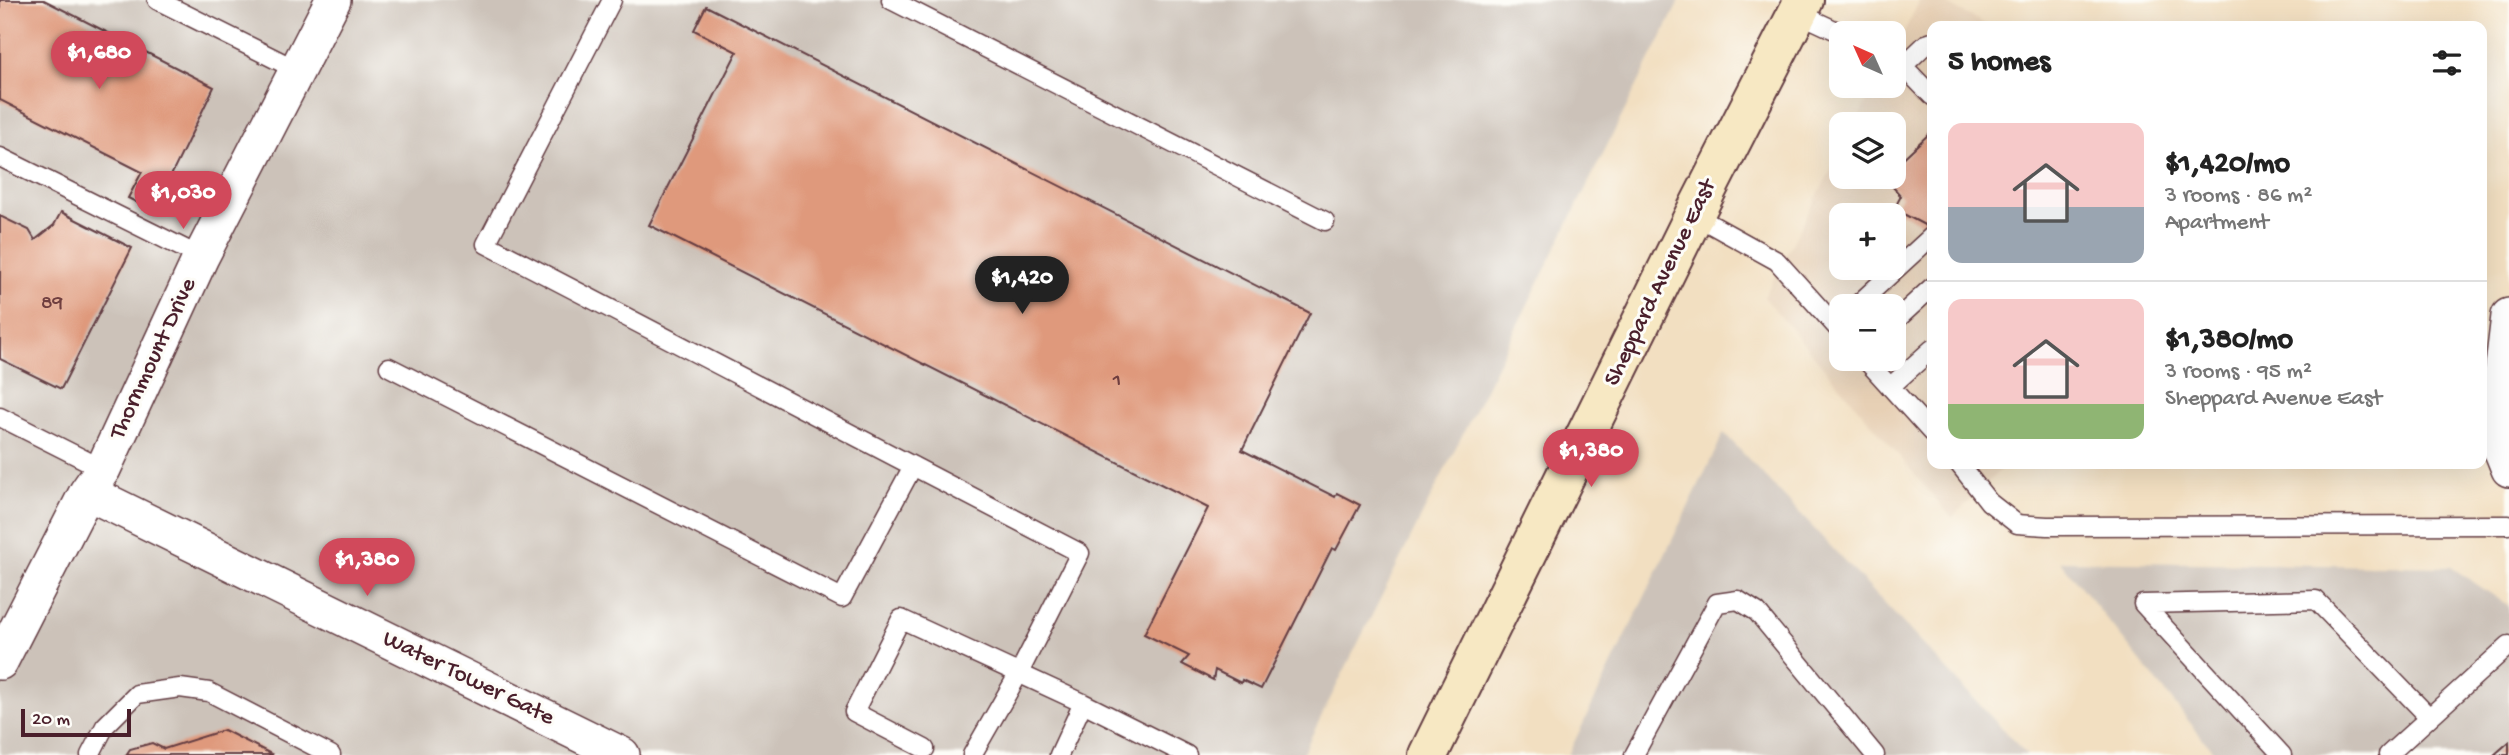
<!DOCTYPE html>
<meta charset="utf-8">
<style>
:root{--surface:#fff;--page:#f2f2f2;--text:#222;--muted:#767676;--line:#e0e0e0;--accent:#d1495b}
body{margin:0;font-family:"Gochi Hand",sans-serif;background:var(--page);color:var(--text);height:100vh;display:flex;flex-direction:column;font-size:26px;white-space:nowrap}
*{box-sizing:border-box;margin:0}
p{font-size:23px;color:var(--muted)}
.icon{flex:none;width:38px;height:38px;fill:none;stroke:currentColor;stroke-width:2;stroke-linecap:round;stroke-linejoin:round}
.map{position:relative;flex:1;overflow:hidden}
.drawer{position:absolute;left:1927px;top:21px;width:560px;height:448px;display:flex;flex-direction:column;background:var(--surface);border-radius:14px;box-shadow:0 7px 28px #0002}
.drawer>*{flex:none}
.needle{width:46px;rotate:315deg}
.tools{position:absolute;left:1829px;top:21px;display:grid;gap:14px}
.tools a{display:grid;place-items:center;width:77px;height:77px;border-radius:14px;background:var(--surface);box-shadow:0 7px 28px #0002;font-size:35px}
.scale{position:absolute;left:21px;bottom:18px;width:110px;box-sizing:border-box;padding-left:7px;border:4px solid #4a1f2b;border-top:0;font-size:19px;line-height:24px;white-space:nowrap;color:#4a1f2b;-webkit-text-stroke:5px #fdfcf7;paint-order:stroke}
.price{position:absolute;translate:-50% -60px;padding:0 16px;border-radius:24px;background:var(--accent);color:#fff;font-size:23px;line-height:46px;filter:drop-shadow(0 2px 4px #0008)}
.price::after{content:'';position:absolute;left:50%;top:42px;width:21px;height:16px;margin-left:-10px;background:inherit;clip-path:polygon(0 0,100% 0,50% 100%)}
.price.selected{background:#222;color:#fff}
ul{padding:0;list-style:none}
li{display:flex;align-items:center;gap:21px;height:175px;padding:0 21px}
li+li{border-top:2px solid var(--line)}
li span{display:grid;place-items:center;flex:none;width:196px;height:140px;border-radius:14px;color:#555}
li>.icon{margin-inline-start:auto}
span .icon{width:84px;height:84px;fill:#fffc;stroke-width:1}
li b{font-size:30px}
h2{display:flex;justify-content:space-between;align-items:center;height:84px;padding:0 21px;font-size:30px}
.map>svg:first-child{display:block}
.built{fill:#e7d0b5;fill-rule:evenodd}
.industrial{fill:#ccc2b9}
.building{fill:#df997c}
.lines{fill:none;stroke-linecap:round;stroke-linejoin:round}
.service-casing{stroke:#633c42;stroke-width:21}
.minor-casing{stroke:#633c42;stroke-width:38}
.secondary-casing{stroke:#633c42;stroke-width:42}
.service{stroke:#fff;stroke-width:18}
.minor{stroke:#fff;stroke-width:35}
.secondary{stroke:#f7e8c3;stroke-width:38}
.labels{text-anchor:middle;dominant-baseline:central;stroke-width:6;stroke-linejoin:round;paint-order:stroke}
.number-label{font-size:21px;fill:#6f3e3f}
.street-label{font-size:24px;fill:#4a1f2b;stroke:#fdfcf7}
</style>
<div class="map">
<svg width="2509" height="755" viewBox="0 0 2509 755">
<rect width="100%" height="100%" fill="#fdfcf7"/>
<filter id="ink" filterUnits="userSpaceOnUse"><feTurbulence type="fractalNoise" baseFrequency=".0143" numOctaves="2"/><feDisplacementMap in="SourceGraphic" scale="14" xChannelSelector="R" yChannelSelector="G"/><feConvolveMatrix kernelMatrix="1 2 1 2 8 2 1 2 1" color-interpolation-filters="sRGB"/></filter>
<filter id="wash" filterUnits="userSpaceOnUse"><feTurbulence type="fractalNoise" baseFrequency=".00686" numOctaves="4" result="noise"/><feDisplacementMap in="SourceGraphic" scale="28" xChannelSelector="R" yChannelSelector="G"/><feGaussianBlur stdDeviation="1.57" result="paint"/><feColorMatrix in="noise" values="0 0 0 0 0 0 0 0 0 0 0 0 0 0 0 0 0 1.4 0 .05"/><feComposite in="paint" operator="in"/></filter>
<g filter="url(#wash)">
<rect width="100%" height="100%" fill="#f2dfc1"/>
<path class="built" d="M 1920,0 L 1938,0 L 1989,26 L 1932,26 L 1932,464 L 2006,464 L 1952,518 L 1764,297 L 1841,151 L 1841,177 L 1894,177 L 1894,124 L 1855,124 L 1875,86 L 1894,86 L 1894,51 ZM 1841,215 L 1894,215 L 1894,268 L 1841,268 ZM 1841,306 L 1894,306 L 1894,359 L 1841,359 Z"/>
<path class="industrial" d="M 0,0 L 1680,0 L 1302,755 L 0,755 Z
M 1724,433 L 2027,755 L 1568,755 Z
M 2060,561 L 2451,567 L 2509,606 L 2509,755 L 2216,755 Z"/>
<g id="blocks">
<path class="building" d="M 0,0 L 44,0 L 214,87 L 154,211 L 128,198 L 142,172 L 0,100 Z
M 706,6 L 1310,313 L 1242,450 L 1335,497 L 1337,493 L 1360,505 L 1336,550 L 1332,548 L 1261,689 L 1242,680 L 1241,683 L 1215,670 L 1213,680 L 1182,664 L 1189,656 L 1144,634 L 1208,508 L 649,225 L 737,52 L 694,30 Z
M 1932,131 L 1932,229 L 1894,209 L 1901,196 L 1884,177 L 1894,177 L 1894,167 Z
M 61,212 L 132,248 L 61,389 L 0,359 L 0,216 L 29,230 L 35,240 L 54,225 Z
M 224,730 L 273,755 L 126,755 L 130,749 L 152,743 L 164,749 Z
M 2509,742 L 2509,755 L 2494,755 Z"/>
</g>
</g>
<g filter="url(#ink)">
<use href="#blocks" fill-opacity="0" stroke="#633c42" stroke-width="2"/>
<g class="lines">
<g class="service-casing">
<path id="service" d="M 157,0 L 297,70
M 612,0 L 486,244 L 1080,553 L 1019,673 L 972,755
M 891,0 L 1325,221
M 1798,13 L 1841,33
M 1894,59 L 1903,66 L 1932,96
M 1903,66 L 1926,44 L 1932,42
M 0,157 L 201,257
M 1694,215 L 1777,261 L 1841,332
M 1856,306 L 1932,236
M 1894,322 L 1932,287
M 1865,359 L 1932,433
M 389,367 L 842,598 L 913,466
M 1890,387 L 1932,349
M 0,417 L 103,469
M 1959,464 L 1989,502 L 2017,524 L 2047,526 L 2509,525
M 925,749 L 854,712 L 901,619 L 1083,703 L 1187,755
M 90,755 L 105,726 L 137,694 L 180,688 L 209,692 L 331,755
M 1059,755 L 1083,703
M 1634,755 L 1717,603 L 1738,600 L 1757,612 L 1875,755
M 2282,755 L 2143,604 L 2316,600 L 2429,717
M 2388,755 L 2509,645"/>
</g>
<g class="minor-casing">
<path id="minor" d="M 2509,316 L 2495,434 L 2509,469
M 87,492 L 622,755
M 0,662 L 87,492 L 103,469 L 201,257 L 333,0"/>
</g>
<g class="secondary-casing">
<path id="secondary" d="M 1428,755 L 1694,215 L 1804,0"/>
</g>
<use href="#service" class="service"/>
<use href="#minor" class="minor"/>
<use href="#secondary" class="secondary"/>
</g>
</g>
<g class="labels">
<g class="number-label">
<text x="52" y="304">89</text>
<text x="1117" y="381">1</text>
</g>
<g class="street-label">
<text transform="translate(1661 283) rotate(-64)">Sheppard Avenue East</text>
<text transform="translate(154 359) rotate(-65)">Thornmount Drive</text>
<text transform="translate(468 679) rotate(26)">Water Tower Gate</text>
</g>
</g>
</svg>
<div class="tools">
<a><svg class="needle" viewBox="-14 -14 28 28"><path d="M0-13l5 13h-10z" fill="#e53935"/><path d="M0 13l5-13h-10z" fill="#767676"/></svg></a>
<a><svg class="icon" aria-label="layers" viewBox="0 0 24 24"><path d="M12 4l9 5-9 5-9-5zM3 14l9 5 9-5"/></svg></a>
<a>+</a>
<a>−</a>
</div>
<div class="scale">20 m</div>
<b class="price" style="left:99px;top:91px">$1,680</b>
<b class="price" style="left:183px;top:231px">$1,030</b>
<b class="price selected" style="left:1022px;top:316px">$1,420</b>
<b class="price" style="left:1591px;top:489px">$1,380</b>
<b class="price" style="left:367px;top:598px">$1,380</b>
<section class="drawer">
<h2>5 homes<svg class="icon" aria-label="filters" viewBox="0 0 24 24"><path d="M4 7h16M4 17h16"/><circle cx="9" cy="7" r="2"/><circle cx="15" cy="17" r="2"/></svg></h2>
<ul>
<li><span style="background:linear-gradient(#f6c9c9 60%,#9aa5b1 0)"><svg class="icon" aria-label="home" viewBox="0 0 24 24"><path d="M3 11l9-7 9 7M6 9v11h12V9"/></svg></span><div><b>$1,420/mo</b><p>3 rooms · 86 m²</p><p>Apartment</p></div></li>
<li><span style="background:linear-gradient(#f6c9c9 75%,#8fb573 0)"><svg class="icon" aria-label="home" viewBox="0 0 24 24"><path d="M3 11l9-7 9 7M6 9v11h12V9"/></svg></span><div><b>$1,380/mo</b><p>3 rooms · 95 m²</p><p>Sheppard Avenue East</p></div></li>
</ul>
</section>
</div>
